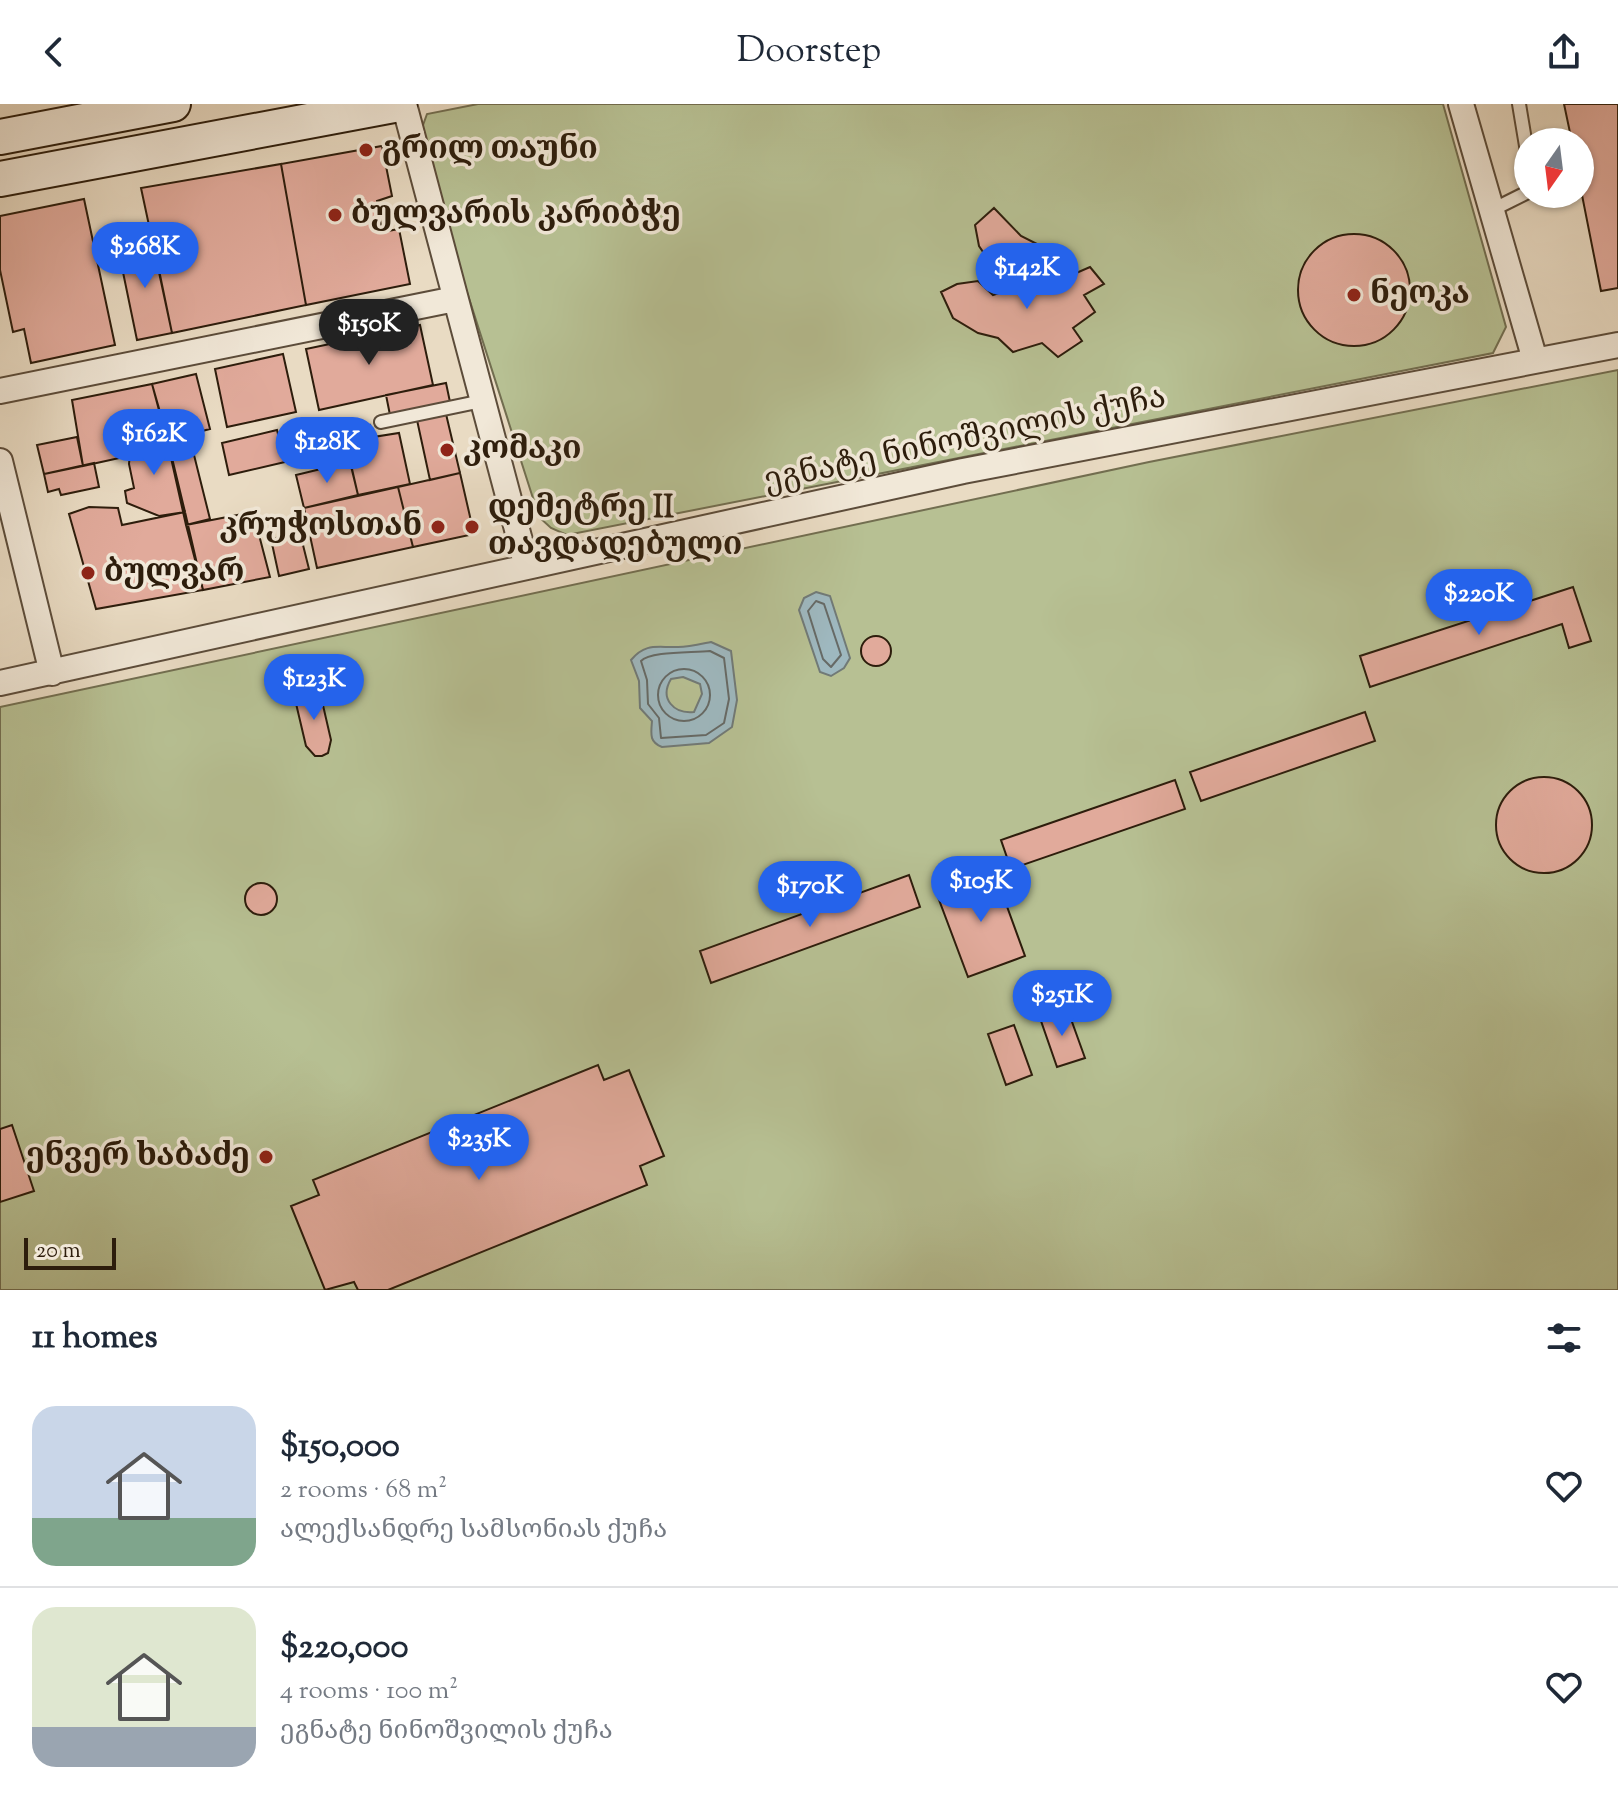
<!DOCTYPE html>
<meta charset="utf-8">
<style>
:root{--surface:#fff;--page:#f6f6f7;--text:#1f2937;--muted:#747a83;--line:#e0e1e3;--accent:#2563eb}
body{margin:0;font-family:"Sorts Mill Goudy","Noto Serif Georgian",serif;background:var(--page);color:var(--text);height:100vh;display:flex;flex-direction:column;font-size:30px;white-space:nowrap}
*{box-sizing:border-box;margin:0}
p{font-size:26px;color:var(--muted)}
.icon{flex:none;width:44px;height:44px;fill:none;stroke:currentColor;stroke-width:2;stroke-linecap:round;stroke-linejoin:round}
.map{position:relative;height:1186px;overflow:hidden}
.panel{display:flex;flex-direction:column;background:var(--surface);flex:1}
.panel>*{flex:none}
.needle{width:52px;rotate:194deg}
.buttons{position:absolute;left:1514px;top:24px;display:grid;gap:16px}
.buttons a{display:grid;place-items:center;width:80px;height:80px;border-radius:50%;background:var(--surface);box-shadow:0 2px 6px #0004;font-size:40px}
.scale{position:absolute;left:24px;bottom:20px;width:92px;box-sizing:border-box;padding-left:8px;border:4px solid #2d1d0c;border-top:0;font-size:22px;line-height:28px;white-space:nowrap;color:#2d1d0c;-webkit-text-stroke:6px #f1e8d8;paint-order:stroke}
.price{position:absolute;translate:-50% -68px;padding:0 18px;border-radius:28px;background:var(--accent);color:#fff;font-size:26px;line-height:52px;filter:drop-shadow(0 2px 4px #0008)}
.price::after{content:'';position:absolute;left:50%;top:48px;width:24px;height:18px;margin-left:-12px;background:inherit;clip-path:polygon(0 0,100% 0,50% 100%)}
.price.current{background:#222;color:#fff}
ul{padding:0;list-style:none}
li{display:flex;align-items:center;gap:24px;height:200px;padding:0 32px}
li+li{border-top:2px solid var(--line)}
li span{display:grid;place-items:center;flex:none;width:224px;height:160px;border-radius:24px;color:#555}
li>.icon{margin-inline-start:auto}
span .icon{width:96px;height:96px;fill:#fffc;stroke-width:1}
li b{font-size:34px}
h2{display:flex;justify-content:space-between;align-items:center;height:96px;padding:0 32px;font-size:34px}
header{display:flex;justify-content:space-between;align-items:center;height:104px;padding:0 32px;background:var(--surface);font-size:36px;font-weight:600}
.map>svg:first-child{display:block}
.green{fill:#b7c093;stroke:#726e50;stroke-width:2}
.water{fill:#9eb8bf;stroke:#717a77;stroke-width:2;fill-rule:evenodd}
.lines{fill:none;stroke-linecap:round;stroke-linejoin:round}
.shore{stroke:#666a66;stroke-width:2}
.building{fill:#e1aa9b;stroke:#2d1d0c;stroke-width:2}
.service-casing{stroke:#5c4c3a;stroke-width:16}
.minor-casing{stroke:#5c4c3a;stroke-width:28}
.secondary-casing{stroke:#2d1d0c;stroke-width:38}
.service{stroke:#f1e8d8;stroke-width:12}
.minor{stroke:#f1e8d8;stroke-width:24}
.secondary{stroke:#f1e8d8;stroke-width:34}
.poi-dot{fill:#8f2418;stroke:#f1e8d8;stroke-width:3}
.labels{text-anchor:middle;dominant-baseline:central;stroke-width:7;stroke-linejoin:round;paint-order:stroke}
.poi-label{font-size:32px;font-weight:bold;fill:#2d1d0c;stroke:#f1e8d8;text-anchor:start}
.street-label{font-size:32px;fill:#2d1d0c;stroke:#f1e8d8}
</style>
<header><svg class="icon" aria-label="back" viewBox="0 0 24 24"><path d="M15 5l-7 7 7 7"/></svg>Doorstep<svg class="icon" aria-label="share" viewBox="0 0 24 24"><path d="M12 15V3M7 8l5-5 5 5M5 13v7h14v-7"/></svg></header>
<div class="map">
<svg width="1618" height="1186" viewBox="0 0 1618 1186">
<rect width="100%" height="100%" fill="#e9dbc3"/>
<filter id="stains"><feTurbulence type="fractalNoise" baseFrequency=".0025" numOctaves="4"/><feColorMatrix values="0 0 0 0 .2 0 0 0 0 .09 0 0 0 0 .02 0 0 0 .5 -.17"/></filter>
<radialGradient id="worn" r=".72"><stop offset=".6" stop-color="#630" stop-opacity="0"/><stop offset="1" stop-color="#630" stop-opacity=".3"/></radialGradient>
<path class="green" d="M 478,0 L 1443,0 L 1506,223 L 1493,249 L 567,431 L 551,424 L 539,413 L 418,35 L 427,10 Z
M 1618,266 L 1618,1186 L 0,1186 L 0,603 L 1149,358 Z"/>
<path class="water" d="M 816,488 L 830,492 L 850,554 L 844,564 L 831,572 L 820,568 L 799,506 L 804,494 Z
M 711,538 L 731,547 L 737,596 L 732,623 L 709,639 L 662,643 C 649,638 651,630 652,617 L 640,604 L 639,577 L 631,556 C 646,538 658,544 678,543 C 689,543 701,540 711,538 ZM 683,573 L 700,580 L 702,590 L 694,608 C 674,610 659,595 671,575 Z"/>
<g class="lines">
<path class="shore" d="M 816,497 L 824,500 L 841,551 L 831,563 L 823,555 L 808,507 Z
M 710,547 L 724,554 L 729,595 L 724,619 L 706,631 L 661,634 L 659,614 L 648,600 L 647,576 L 641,557 C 650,547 692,549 710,547 Z
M658 591a26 26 0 1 1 52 0a26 26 0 1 1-52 0Z"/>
</g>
<path class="building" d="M 1564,0 L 1618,0 L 1618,184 L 1601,187 L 1580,81 L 1580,38 L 1572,38 Z
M 382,42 L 392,92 L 377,97 L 382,128 L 399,125 L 410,180 L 306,201 L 281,60 Z
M 281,60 L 306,201 L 172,229 L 141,84 Z
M 84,95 L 115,241 L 31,259 L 24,225 L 13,228 L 0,166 L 0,112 Z
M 994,104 L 1021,132 L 1041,142 L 1049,163 L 1038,175 L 1009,186 L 979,142 L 975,121 Z
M1298 186a56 56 0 1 1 112 0a56 56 0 1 1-112 0Z
M 153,137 L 172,229 L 137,236 L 118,144 Z
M 1090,163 L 1104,180 L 1084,191 L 1095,208 L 1073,224 L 1082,237 L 1058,253 L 1042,239 L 1013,248 L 998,234 L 978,229 L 953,214 L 941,188 L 957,180 L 978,177 L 993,191 L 1038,175 L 1058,177 Z
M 420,221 L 433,281 L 319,306 L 306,245 Z
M 283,250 L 296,308 L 227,323 L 215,265 Z
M 196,270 L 210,325 L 167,336 L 152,280 Z
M 446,279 L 450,298 L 390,311 L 386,291 Z
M 152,280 L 166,329 L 131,337 L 133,351 L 83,362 L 72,296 Z
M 446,310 L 460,369 L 430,376 L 417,316 Z
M 370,321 L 373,333 L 399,329 L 410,380 L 358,391 L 343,326 Z
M 277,326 L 285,358 L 229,371 L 222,339 Z
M 166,329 L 185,408 L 159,412 L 127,399 L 125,387 L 134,384 L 129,360 L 131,337 Z
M 189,331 L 210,415 L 186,421 L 167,336 Z
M 77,333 L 83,362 L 44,370 L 37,341 Z
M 350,358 L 358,391 L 304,404 L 296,371 Z
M 94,359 L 99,383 L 61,391 L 59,385 L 48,388 L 44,370 Z
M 460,369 L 474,430 L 413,443 L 398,383 Z
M 398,383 L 413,443 L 317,464 L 304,404 Z
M 89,403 L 118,404 L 122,421 L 185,408 L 203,486 L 96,505 L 69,410 Z
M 253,408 L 270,473 L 203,486 L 186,421 Z
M 300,429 L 309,465 L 279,472 L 271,435 Z
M 1573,483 L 1591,537 L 1569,544 L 1562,520 L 1370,583 L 1360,552 Z
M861 547a15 15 0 1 1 30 0a15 15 0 1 1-30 0Z
M 319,584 L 331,636 L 328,649 L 322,652 L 315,652 L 306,642 L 294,591 Z
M 1365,608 L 1375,637 L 1201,697 L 1190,668 Z
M1496 721a48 48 0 1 1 96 0a48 48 0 1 1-96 0Z
M 1175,676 L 1185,705 L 1011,765 L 1001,736 Z
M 993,764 L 1025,852 L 968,873 L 935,785 L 958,777 L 964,793 L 977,788 L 971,772 Z
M 909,771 L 920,803 L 711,879 L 700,847 Z
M245 795a16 16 0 1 1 32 0a16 16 0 1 1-32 0Z
M 1067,904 L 1085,954 L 1057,963 L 1040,914 Z
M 1014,921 L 1032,971 L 1006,981 L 988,930 Z
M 598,961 L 604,976 L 629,966 L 664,1052 L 640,1062 L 647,1081 L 388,1186 L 358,1186 L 354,1178 L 325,1186 L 291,1102 L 319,1091 L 313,1076 Z
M 12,1021 L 34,1087 L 0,1098 L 0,1025 Z"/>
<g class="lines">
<g class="service-casing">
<path id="service" d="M 1519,0 L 1528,54
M 1492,106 L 1528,88
M 381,318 L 482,297"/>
</g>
<g class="minor-casing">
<path id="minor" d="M 404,0 L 527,463
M 1461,0 L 1535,256
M 0,287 L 455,195
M 0,357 L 52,569
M 0,579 L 963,367 L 1618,241"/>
</g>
<g class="secondary-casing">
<path id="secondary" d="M 0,33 L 173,0
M 0,75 L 399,0"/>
</g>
<use href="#service" class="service"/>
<use href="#minor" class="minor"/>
<use href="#secondary" class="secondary"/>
</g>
<g class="poi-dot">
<circle cx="366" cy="46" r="8"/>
<circle cx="335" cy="111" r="8"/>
<circle cx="1354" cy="191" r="8"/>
<circle cx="447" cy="346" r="8"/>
<circle cx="438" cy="423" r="8"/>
<circle cx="472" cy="423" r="8"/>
<circle cx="88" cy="469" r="8"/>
<circle cx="266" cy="1053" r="8"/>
</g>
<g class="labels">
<g class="poi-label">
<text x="382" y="46">გრილ თაუნი</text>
<text x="351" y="111">ბულვარის კარიბჭე</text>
<text x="1370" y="191">ნეოკა</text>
<text x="463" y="346">კომაკი</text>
<text x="488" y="405">დემეტრე II<tspan x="488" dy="37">თავდადებული</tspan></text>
<text x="422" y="423" text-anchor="end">კრუჭოსთან</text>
<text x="104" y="469">ბულვარ</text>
<text x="250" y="1053" text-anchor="end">ენვერ ხაბაძე</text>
</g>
<g class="street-label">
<text transform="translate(965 336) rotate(-12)">ეგნატე ნინოშვილის ქუჩა</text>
</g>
</g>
<rect width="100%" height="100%" filter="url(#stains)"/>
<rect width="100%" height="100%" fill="url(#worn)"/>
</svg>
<div class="buttons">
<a><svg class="needle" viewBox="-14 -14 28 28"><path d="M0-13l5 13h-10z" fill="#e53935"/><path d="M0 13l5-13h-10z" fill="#747a83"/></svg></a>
</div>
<div class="scale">20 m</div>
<b class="price" style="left:145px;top:186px">$268K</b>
<b class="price" style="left:1027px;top:207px">$142K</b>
<b class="price current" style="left:369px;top:263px">$150K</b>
<b class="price" style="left:154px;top:373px">$162K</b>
<b class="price" style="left:327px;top:381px">$128K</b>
<b class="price" style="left:1479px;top:533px">$220K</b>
<b class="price" style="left:314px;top:618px">$123K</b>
<b class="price" style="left:981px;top:820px">$105K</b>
<b class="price" style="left:810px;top:825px">$170K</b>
<b class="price" style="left:1062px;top:934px">$251K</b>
<b class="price" style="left:479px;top:1078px">$235K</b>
</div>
<section class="panel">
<h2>11 homes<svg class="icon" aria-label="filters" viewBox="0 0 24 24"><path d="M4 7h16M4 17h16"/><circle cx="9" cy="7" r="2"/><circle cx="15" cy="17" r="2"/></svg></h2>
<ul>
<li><span style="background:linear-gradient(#c9d6e8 70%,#7fa58c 0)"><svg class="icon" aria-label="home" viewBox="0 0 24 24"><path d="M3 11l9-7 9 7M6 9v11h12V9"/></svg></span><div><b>$150,000</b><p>2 rooms · 68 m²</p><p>ალექსანდრე სამსონიას ქუჩა</p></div><svg class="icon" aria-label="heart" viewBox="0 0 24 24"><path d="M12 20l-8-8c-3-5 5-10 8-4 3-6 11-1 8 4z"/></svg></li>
<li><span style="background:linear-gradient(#dfe7d0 75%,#9aa5b1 0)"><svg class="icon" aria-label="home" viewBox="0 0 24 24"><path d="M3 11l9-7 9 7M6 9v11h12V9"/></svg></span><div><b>$220,000</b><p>4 rooms · 100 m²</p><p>ეგნატე ნინოშვილის ქუჩა</p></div><svg class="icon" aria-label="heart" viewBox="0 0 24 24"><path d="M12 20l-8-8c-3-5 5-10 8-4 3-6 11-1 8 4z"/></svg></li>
</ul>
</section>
